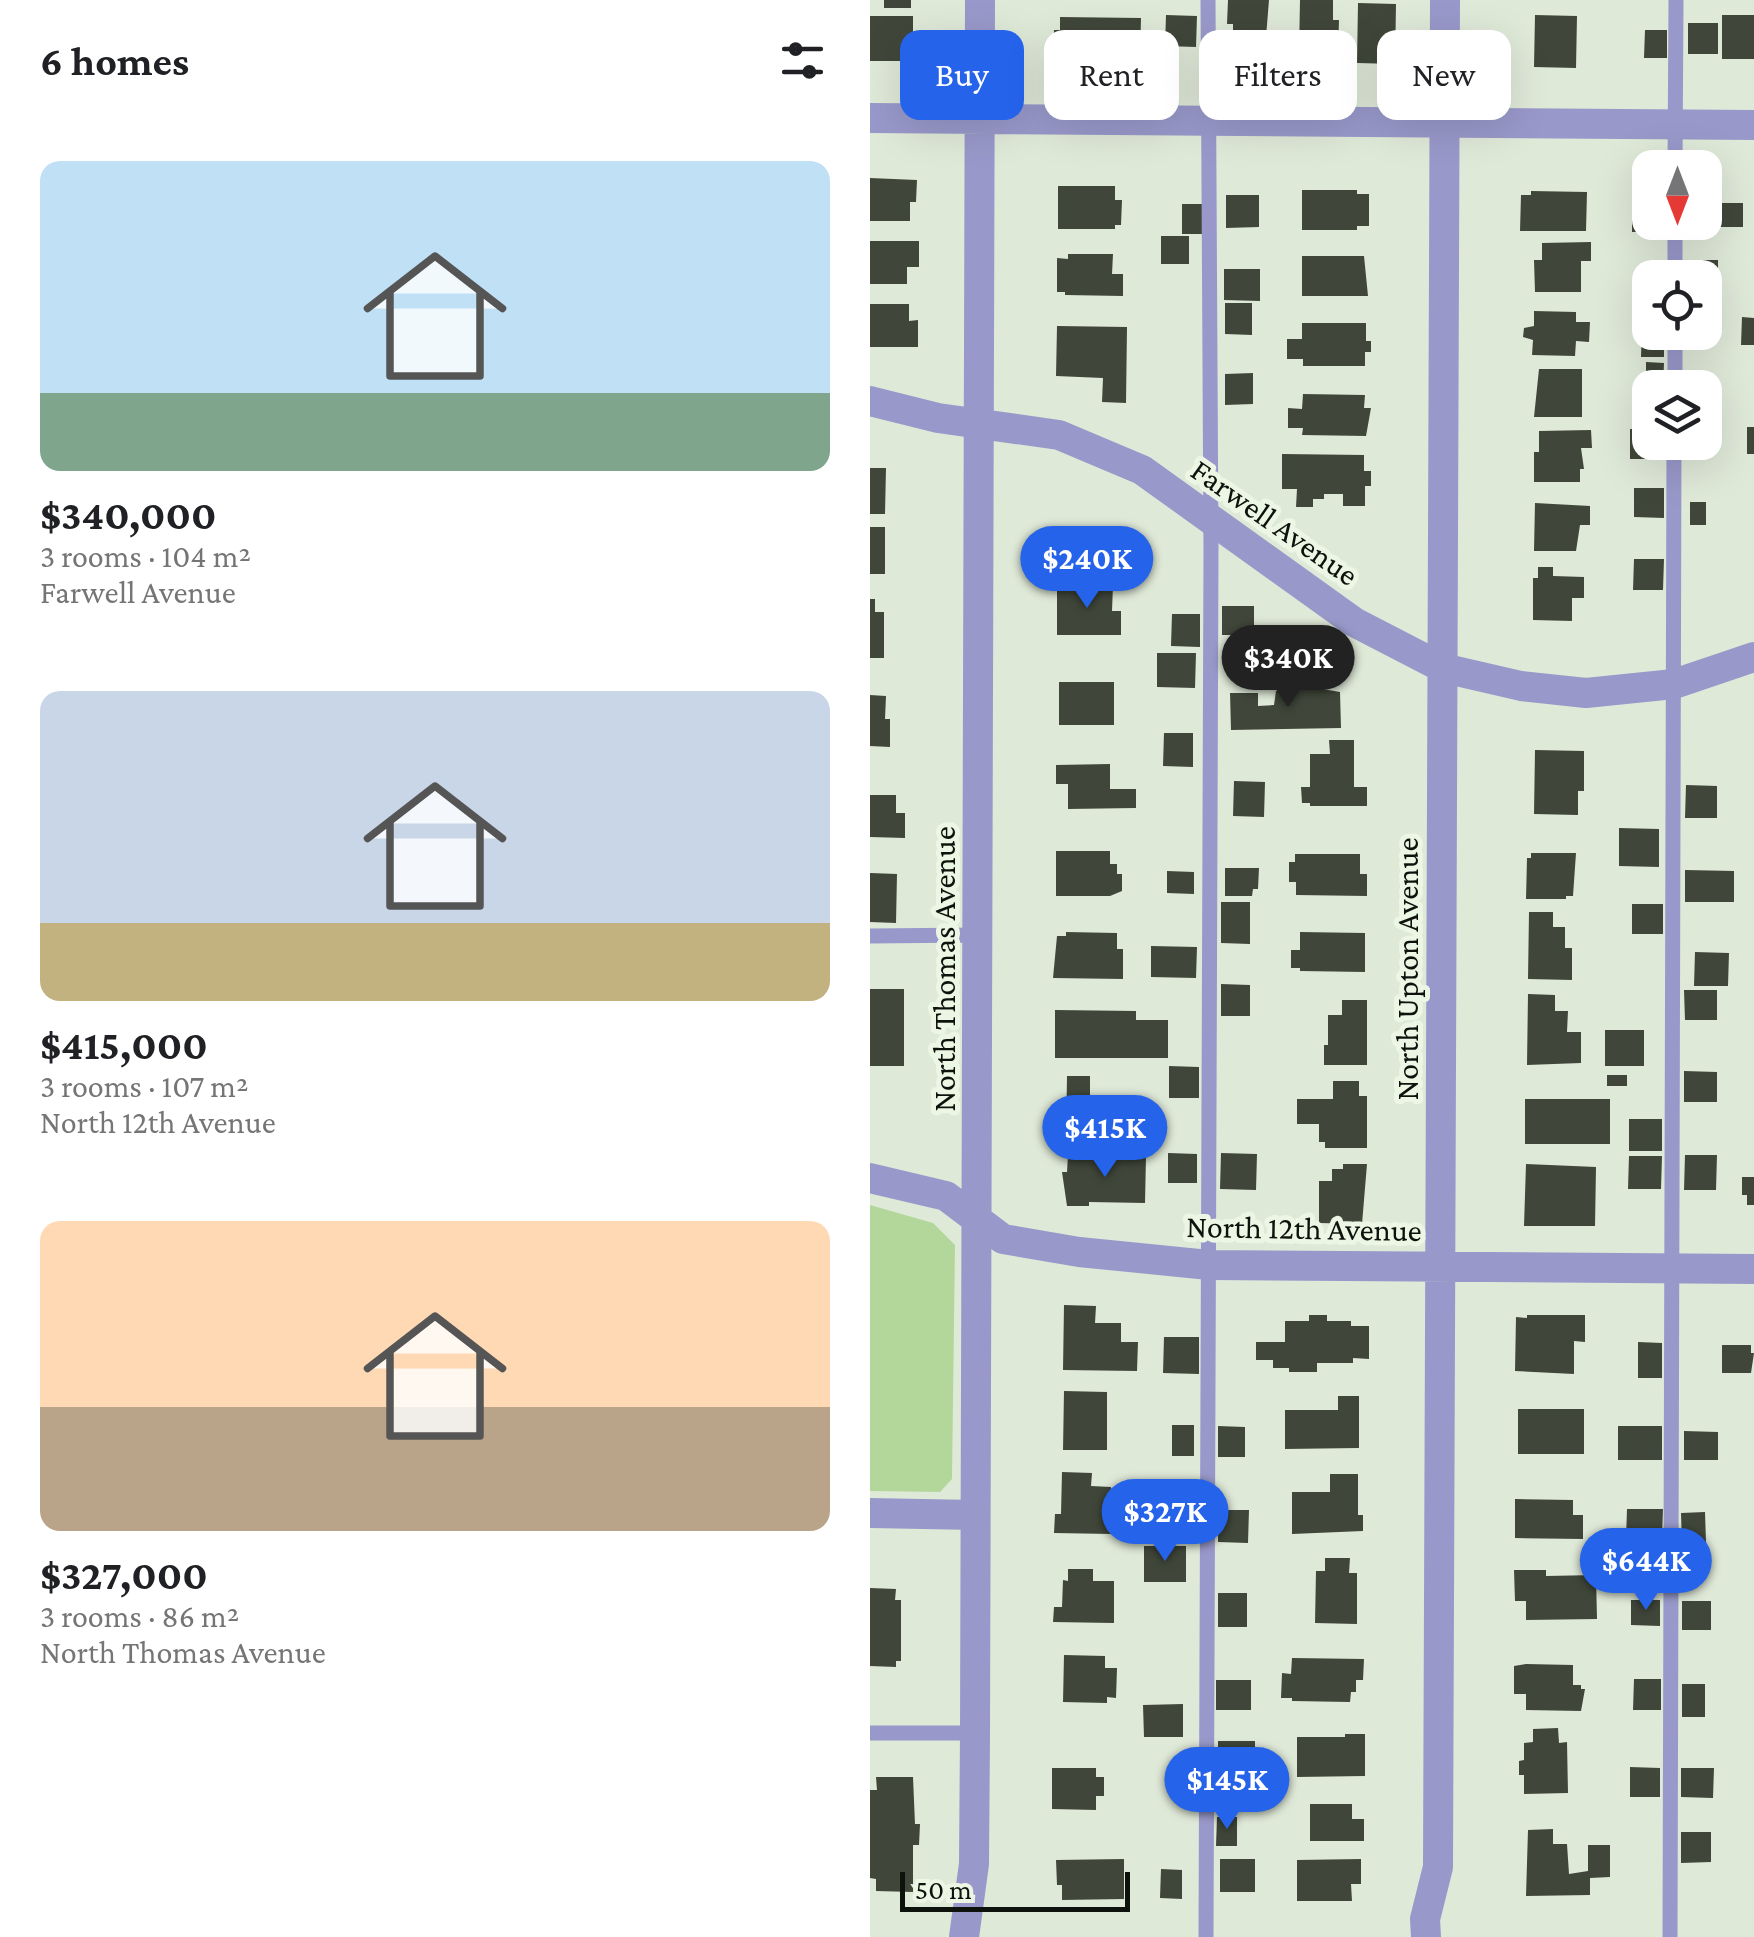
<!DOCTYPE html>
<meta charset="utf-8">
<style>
:root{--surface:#fff;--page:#f6f6f6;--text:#202124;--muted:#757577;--accent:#2563eb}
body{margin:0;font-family:"Crimson Pro",serif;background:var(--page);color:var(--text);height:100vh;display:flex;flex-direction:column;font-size:38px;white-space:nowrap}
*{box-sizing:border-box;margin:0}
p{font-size:32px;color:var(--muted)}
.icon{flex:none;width:55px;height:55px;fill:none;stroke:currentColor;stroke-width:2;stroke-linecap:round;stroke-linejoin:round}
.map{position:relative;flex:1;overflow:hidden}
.side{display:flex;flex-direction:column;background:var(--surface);width:870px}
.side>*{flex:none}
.hud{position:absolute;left:30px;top:30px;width:702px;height:90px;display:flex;gap:20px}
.needle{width:65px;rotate:180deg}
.tools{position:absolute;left:762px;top:150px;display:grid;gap:20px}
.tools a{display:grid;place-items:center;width:90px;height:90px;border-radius:20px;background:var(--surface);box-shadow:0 10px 40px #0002;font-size:50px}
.scale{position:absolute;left:30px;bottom:25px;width:230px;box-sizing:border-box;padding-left:10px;border:5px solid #0e120c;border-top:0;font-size:28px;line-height:35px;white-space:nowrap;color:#0e120c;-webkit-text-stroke:8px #ecf6e5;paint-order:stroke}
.price{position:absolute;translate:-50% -85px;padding:0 22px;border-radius:35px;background:var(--accent);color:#fff;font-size:32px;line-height:65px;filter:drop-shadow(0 2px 5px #0008)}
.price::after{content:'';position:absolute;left:50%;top:60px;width:30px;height:22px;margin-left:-15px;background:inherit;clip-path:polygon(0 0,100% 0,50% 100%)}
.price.selected{background:#222;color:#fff}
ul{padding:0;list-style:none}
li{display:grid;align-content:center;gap:20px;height:530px;padding:0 40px}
li span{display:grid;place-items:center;height:310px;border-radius:20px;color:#555}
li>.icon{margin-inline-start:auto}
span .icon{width:180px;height:180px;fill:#fffc;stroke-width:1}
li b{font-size:42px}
h2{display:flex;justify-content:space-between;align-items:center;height:120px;padding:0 40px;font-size:42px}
.chip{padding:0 35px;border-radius:20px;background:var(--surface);box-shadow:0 10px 40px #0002;font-size:35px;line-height:90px}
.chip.selected{background:var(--accent);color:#fff}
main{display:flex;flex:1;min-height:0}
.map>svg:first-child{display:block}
.green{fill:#b3d79a}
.building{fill:#40473a}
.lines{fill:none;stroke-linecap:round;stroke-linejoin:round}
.service{stroke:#9899ca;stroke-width:15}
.minor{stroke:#9899ca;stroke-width:30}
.labels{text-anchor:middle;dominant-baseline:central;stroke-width:10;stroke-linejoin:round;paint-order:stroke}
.street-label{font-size:32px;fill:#0e120c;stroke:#ecf6e5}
</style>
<main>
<section class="side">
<h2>6 homes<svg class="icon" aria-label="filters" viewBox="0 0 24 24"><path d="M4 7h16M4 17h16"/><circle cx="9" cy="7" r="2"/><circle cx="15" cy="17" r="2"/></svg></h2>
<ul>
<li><span style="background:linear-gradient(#bfe0f5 75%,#7fa58c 0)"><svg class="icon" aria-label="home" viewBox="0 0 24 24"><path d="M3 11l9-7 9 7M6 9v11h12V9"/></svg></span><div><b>$340,000</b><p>3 rooms · 104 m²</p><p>Farwell Avenue</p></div></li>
<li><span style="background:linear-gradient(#c9d6e8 75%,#c2b280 0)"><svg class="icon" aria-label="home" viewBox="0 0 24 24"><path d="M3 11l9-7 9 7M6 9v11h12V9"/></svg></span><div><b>$415,000</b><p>3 rooms · 107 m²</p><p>North 12th Avenue</p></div></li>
<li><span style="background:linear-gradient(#ffd9b3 60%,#b9a48a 0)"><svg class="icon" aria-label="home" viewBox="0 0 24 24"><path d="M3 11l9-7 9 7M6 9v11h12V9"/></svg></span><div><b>$327,000</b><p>3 rooms · 86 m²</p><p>North Thomas Avenue</p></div></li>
</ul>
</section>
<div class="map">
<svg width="884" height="1937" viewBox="0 0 884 1937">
<rect width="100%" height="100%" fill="#dfe9d8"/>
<path class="green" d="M 0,1205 L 63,1223 L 85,1245 L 82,1479 L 70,1492 L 0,1491 Z"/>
<path class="building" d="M 14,0 L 41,0 L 41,8 L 14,8 Z
M 358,0 L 399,0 L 394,62 L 367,61 L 367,46 L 363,46 L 363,24 L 357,24 Z
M 430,0 L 463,0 L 463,20 L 469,20 L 468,53 L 429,53 Z
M 488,3 L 526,4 L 525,64 L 487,63 Z
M 296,15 L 327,16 L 326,47 L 295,46 Z
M 665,15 L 707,16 L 706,68 L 664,67 Z
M 852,15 L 884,15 L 884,59 L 852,59 Z
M 0,16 L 43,16 L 43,61 L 0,61 Z
M 190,17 L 271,18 L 270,61 L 183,59 L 184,30 L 190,30 Z
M 818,23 L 848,23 L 848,54 L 818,54 Z
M 775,30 L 797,30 L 797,58 L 774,58 Z
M 0,178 L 47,180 L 46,202 L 40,202 L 40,221 L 0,221 Z
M 188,186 L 245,186 L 245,200 L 252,200 L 251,225 L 245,225 L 245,229 L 188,229 Z
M 432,190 L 487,190 L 487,194 L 499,194 L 499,226 L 487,226 L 487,230 L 432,230 Z
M 661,191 L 717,192 L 716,231 L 650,231 L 651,195 L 661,195 Z
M 356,195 L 389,195 L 389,227 L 356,228 Z
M 762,200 L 780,200 L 780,222 L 793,222 L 793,232 L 762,232 Z
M 840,203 L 873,203 L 873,227 L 840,227 Z
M 312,204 L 333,204 L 333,234 L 312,234 Z
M 291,236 L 319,236 L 319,264 L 291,264 Z
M 0,241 L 49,241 L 49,267 L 37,267 L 37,284 L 0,284 Z
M 721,242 L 721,261 L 711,261 L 711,292 L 665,292 L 664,260 L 672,260 L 672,243 Z
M 198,254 L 243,254 L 242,274 L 253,274 L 253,296 L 195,295 L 195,292 L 187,292 L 187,258 L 198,259 Z
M 432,256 L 494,256 L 498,296 L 432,296 Z
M 816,260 L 848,260 L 848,290 L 835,290 L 835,278 L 816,278 Z
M 354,269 L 390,269 L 390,301 L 354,300 Z
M 777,269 L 795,269 L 795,278 L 777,278 Z
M 355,303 L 382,303 L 382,335 L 355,334 Z
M 0,304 L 39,304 L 39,321 L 48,320 L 48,347 L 0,347 Z
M 664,311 L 706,312 L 706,322 L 720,322 L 719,342 L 706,341 L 705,356 L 662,355 L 663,340 L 653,337 L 654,328 L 664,326 Z
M 872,317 L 884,318 L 884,345 L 871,345 Z
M 432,323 L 496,323 L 496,341 L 501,341 L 501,352 L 495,352 L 495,366 L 433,366 L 433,359 L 417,359 L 417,339 L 432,339 Z
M 187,326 L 257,327 L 256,403 L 232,402 L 233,378 L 186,376 Z
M 772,327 L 780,328 L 780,332 L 794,332 L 794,357 L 771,357 Z
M 776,362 L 794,363 L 793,388 L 780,388 L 780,392 L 776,392 Z
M 669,369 L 712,369 L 712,417 L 664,417 Z
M 383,373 L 383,404 L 355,405 L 355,374 Z
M 433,394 L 495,395 L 494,408 L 501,408 L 496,436 L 432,435 L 433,428 L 418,428 L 418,408 L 432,409 Z
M 877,427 L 884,427 L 884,454 L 877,454 Z
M 760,429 L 780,429 L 780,442 L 795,442 L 794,459 L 760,459 Z
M 721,430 L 722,448 L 711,448 L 714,469 L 710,469 L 710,482 L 664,482 L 664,452 L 669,452 L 669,431 Z
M 412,454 L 494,455 L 494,471 L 501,471 L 501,486 L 495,486 L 495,506 L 473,506 L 473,494 L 454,494 L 454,499 L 443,499 L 443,507 L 426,507 L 427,489 L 412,489 Z
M 0,468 L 16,468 L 15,514 L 0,514 Z
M 764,488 L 794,488 L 794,518 L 764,517 Z
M 820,502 L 836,502 L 836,525 L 820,525 Z
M 665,503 L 720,506 L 720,525 L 710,525 L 706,551 L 664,551 Z
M 0,527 L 15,527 L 15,574 L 0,574 Z
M 764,559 L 794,559 L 793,590 L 763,590 Z
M 668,567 L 683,567 L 683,576 L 714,577 L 714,598 L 702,598 L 702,621 L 663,620 L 663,578 L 668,578 Z
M 187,585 L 243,585 L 242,611 L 251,611 L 251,635 L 187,635 Z
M 0,599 L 5,599 L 5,612 L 14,612 L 14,658 L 0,658 Z
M 352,606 L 384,606 L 384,635 L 352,635 Z
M 302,614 L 330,614 L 330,647 L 301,646 Z
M 287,653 L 326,653 L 325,688 L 287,687 Z
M 189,682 L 244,682 L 244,725 L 189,725 Z
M 422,686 L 452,686 L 452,689 L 470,692 L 471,728 L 361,730 L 360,693 L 388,693 L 388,706 L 404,705 L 406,691 L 422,691 Z
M 0,695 L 16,696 L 15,719 L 20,719 L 20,747 L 0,746 Z
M 294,733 L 323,733 L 323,767 L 293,766 Z
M 459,740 L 484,740 L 484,787 L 497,787 L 497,806 L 440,806 L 440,803 L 432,803 L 431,787 L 440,787 L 440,754 L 460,754 Z
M 665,750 L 714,751 L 714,791 L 708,791 L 708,815 L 664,814 Z
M 240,764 L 240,789 L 266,789 L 266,808 L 198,809 L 198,784 L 186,784 L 186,765 Z
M 364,781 L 395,782 L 394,817 L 363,816 Z
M 816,785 L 847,786 L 847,818 L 815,818 Z
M 0,795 L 26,795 L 26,813 L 35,813 L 35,838 L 0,837 Z
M 749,828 L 789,829 L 789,867 L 749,866 Z
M 186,851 L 240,851 L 240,864 L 247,864 L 247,874 L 252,874 L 252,891 L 240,896 L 186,896 Z
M 661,853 L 706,853 L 703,896 L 696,896 L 696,899 L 656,899 L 657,858 L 661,858 Z
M 425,854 L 490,854 L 490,874 L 497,874 L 497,896 L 426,895 L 426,882 L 419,882 L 419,862 L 425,862 Z
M 355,868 L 389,868 L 388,889 L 383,889 L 382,896 L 355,896 Z
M 815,870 L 864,871 L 864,902 L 815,902 Z
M 297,871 L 324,872 L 324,894 L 297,893 Z
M 0,873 L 27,874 L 26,923 L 0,922 Z
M 351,902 L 380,902 L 380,944 L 351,943 Z
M 762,904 L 793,904 L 793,934 L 762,934 Z
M 659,912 L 683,912 L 683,927 L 695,927 L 695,948 L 702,948 L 702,980 L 658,979 Z
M 196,932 L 247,933 L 247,949 L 253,949 L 253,979 L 183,978 L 187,936 L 196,936 Z
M 430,932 L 495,933 L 495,972 L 430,971 L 430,968 L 421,968 L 421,950 L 430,950 Z
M 281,946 L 327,947 L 326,978 L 281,977 Z
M 825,952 L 859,953 L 858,986 L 824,986 Z
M 351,984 L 380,985 L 380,1016 L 351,1016 Z
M 0,989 L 34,989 L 34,1066 L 0,1066 Z
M 814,990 L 847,990 L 847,1020 L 815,1020 Z
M 658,994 L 685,995 L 685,1011 L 698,1011 L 697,1032 L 711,1032 L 711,1063 L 657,1065 Z
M 472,1000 L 497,1000 L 497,1065 L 454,1065 L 454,1045 L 458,1045 L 458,1015 L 472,1015 Z
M 185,1010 L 266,1011 L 266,1020 L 298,1020 L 298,1058 L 185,1058 Z
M 735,1030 L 774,1030 L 774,1066 L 735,1066 Z
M 299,1066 L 329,1067 L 329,1098 L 299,1098 Z
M 814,1071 L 847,1072 L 847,1102 L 814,1102 Z
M 737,1075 L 757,1075 L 757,1086 L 737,1086 Z
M 197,1076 L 220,1076 L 220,1098 L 262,1098 L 262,1140 L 196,1139 Z
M 463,1081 L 489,1081 L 489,1096 L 497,1096 L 497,1148 L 455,1148 L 455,1142 L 449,1142 L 449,1124 L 427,1124 L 427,1099 L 463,1099 Z
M 655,1099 L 740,1099 L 740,1144 L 655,1144 Z
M 759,1119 L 792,1119 L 792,1151 L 759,1151 Z
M 298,1153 L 327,1154 L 327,1183 L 298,1183 Z
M 351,1153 L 387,1154 L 386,1190 L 350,1189 Z
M 198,1155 L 276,1156 L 275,1203 L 219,1202 L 219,1206 L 197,1206 L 192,1172 L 197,1172 Z
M 815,1155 L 847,1155 L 846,1190 L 814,1190 Z
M 759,1156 L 792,1156 L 791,1189 L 758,1189 Z
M 473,1164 L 497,1164 L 492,1224 L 449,1223 L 449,1181 L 462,1181 L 462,1169 L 473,1169 Z
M 656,1164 L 726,1167 L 725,1226 L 654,1226 Z
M 872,1177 L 884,1177 L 884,1205 L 877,1205 L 877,1195 L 872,1195 Z
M 194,1305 L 226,1306 L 225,1323 L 251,1323 L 251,1342 L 268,1342 L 267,1371 L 193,1370 Z
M 439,1315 L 457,1315 L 457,1321 L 481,1321 L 481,1326 L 499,1326 L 499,1359 L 483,1358 L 483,1363 L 447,1363 L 447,1372 L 419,1372 L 419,1368 L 403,1368 L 403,1360 L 386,1360 L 386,1342 L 415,1342 L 415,1321 L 439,1321 Z
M 657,1315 L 715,1315 L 715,1342 L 704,1341 L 704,1374 L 645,1371 L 646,1317 L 657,1318 Z
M 294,1337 L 329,1337 L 329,1374 L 293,1373 Z
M 768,1342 L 792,1343 L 792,1378 L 768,1378 Z
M 852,1345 L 881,1345 L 881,1353 L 884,1353 L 881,1373 L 852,1373 Z
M 194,1391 L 237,1392 L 237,1450 L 193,1450 Z
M 468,1396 L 489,1396 L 489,1448 L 415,1449 L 415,1410 L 468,1410 Z
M 648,1409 L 714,1409 L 714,1454 L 648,1454 Z
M 302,1425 L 324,1425 L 324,1456 L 302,1456 Z
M 348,1426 L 375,1427 L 375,1457 L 348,1457 Z
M 748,1426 L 792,1426 L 792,1460 L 748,1460 Z
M 814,1431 L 848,1432 L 848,1460 L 814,1460 Z
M 192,1472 L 222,1473 L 221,1486 L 241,1487 L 241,1509 L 252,1509 L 252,1531 L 242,1531 L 242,1534 L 184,1533 L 185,1514 L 191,1514 Z
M 460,1474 L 488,1474 L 488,1515 L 493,1515 L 493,1531 L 422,1534 L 422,1492 L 460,1492 Z
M 645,1499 L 703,1500 L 703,1515 L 713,1515 L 713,1539 L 645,1538 Z
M 757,1509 L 793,1509 L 792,1539 L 756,1539 Z
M 296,1510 L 327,1511 L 326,1541 L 295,1541 Z
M 348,1510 L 379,1510 L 378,1543 L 348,1542 Z
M 835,1512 L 836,1542 L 812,1543 L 811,1513 Z
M 274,1546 L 316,1546 L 316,1582 L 274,1582 Z
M 455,1558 L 480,1558 L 479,1573 L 487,1573 L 487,1624 L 445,1623 L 446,1571 L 455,1571 Z
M 198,1569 L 223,1569 L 223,1581 L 244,1581 L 244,1623 L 183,1622 L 184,1607 L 192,1607 L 193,1580 L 198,1581 Z
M 644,1570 L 676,1570 L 676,1576 L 726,1575 L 727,1619 L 656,1620 L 656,1601 L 645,1601 Z
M 0,1588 L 26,1589 L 25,1600 L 31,1600 L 31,1661 L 26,1661 L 26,1667 L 0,1666 Z
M 348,1593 L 377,1593 L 377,1627 L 348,1627 Z
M 761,1600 L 790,1600 L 790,1626 L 761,1625 Z
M 812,1601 L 841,1601 L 841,1630 L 812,1630 Z
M 194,1655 L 235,1656 L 235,1668 L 247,1668 L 246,1698 L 237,1697 L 237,1703 L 193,1702 Z
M 422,1658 L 494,1659 L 493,1680 L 486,1680 L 486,1692 L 481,1692 L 480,1702 L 422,1701 L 422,1698 L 411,1698 L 412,1673 L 421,1674 Z
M 656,1664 L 703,1665 L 703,1685 L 711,1685 L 711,1689 L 715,1689 L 711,1711 L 656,1710 L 656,1694 L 644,1694 L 644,1666 Z
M 764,1679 L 791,1679 L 791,1710 L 763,1710 Z
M 346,1680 L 381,1680 L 381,1710 L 346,1710 Z
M 812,1684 L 835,1684 L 835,1717 L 812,1717 Z
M 313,1704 L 313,1737 L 274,1737 L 273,1705 Z
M 688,1728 L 689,1743 L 697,1742 L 698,1793 L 654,1794 L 654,1775 L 649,1775 L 649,1761 L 654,1760 L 654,1743 L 663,1742 L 663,1729 Z
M 475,1734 L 495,1734 L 495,1776 L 427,1777 L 427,1737 L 475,1737 Z
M 348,1741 L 385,1741 L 385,1778 L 348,1777 Z
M 760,1767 L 790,1768 L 790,1797 L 760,1797 Z
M 182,1768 L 226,1768 L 226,1777 L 234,1777 L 234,1796 L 226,1796 L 226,1810 L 182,1809 Z
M 811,1768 L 844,1768 L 843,1798 L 811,1797 Z
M 6,1777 L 43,1777 L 45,1824 L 50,1824 L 49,1845 L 43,1845 L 43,1892 L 6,1891 L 6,1879 L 0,1878 L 0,1790 L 7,1790 Z
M 440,1804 L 482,1804 L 482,1819 L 494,1819 L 494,1841 L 440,1841 Z
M 347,1817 L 367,1817 L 367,1846 L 346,1846 Z
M 683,1829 L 683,1844 L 697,1844 L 699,1874 L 718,1871 L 718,1845 L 740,1845 L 740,1877 L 720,1878 L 720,1895 L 656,1896 L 658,1830 Z
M 811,1832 L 841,1832 L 841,1862 L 811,1863 Z
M 254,1859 L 254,1899 L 192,1900 L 192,1885 L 187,1885 L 186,1860 Z
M 350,1859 L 385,1859 L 385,1892 L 350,1892 Z
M 491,1859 L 491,1884 L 481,1884 L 482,1901 L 427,1901 L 427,1860 Z
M 291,1869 L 312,1870 L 312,1899 L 290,1898 Z"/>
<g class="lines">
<path class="service" d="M 805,168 L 806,0
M 805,278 L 805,222
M 805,388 L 805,332
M 0,936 L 108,935
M 0,1733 L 105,1733
M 336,1937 L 341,549 L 338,0
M 800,1937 L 804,442"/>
<path class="minor" d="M 0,118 L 884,125
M 0,401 L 68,418 L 189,435 L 272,470 L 484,622 L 573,668 L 651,686 L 716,693 L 804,684 L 884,657
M 0,1178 L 76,1196 L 133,1239 L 209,1252 L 339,1265 L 884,1269
M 0,1513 L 105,1515
M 94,1937 L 104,1864 L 105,1733 L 110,0
M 556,1937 L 555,1919 L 568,1867 L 575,0"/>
</g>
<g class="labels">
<g class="street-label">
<text transform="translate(405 522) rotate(35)">Farwell Avenue</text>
<text transform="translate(74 969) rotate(-90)">North Thomas Avenue</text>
<text transform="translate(537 969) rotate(-90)">North Upton Avenue</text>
<text transform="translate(434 1228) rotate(1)">North 12th Avenue</text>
</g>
</g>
</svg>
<div class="tools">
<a><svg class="needle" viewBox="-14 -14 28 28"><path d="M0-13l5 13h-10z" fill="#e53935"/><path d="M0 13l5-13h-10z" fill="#757577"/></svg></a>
<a><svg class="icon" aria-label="locate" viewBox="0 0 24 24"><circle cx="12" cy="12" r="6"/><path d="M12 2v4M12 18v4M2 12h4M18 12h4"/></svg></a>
<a><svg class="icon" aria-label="layers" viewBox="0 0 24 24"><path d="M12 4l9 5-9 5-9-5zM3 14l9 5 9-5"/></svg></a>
</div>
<div class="scale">50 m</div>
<b class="price" style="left:217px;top:611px">$240K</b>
<b class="price selected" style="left:418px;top:710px">$340K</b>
<b class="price" style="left:235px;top:1180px">$415K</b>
<b class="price" style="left:295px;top:1564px">$327K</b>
<b class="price" style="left:776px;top:1613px">$644K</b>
<b class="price" style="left:357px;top:1832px">$145K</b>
<div class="hud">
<a class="chip selected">Buy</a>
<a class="chip">Rent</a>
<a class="chip">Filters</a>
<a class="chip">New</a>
</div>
</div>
</main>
